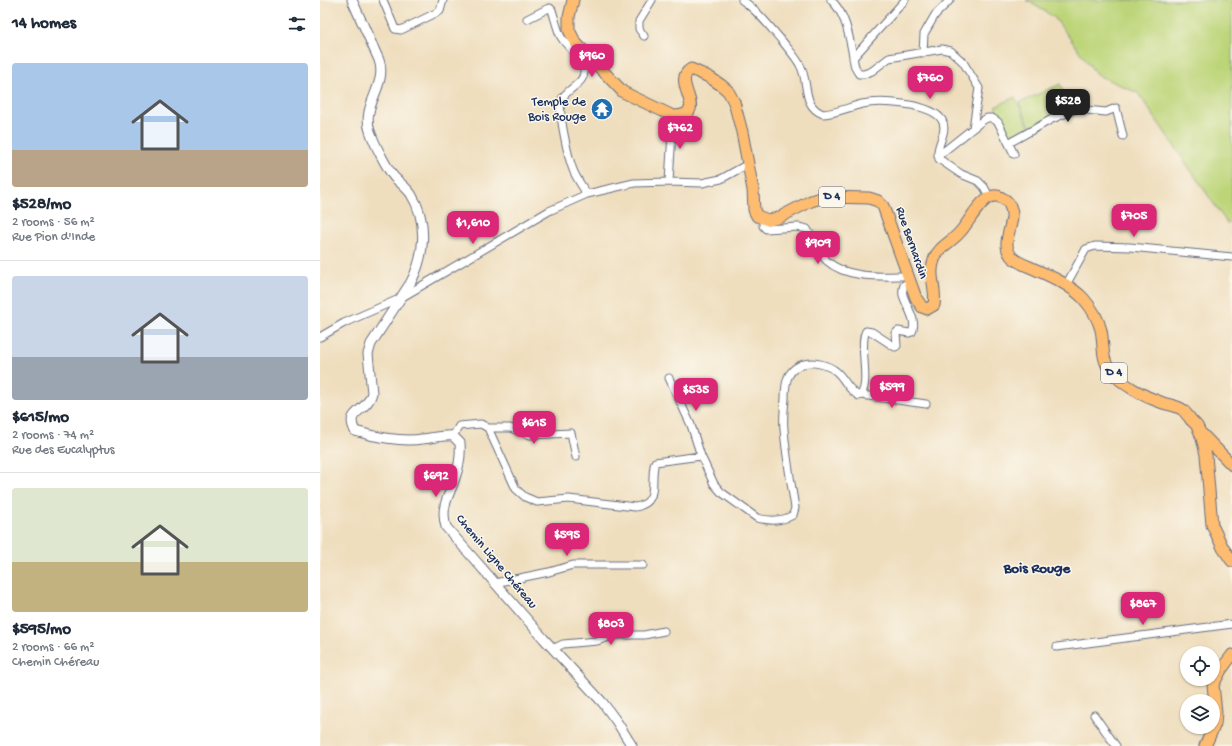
<!DOCTYPE html>
<meta charset="utf-8">
<style>
:root{--surface:#fff;--page:#f2f2f3;--text:#1f2937;--muted:#747a83;--line:#e0e1e3;--accent:#db2777}
body{margin:0;font-family:"Gochi Hand",sans-serif;background:var(--page);color:var(--text);height:100vh;display:flex;flex-direction:column;font-size:15px;white-space:nowrap}
*{box-sizing:border-box;margin:0}
p{font-size:13px;color:var(--muted)}
.icon{flex:none;width:22px;height:22px;fill:none;stroke:currentColor;stroke-width:2;stroke-linecap:round;stroke-linejoin:round}
.map{position:relative;flex:1;overflow:hidden}
.side{display:flex;flex-direction:column;background:var(--surface);width:320px}
.side>*{flex:none}
.buttons{position:absolute;left:860px;top:646px;display:grid;gap:8px}
.buttons a{display:grid;place-items:center;width:40px;height:40px;border-radius:50%;background:var(--surface);box-shadow:0 1px 3px #0004;font-size:20px}
.price{position:absolute;translate:-50% -34px;padding:0 9px;border-radius:8px;background:var(--accent);color:#fff;font-size:13px;line-height:26px;filter:drop-shadow(0 1px 2px #0008)}
.price::after{content:'';position:absolute;left:50%;top:24px;width:12px;height:9px;margin-left:-6px;background:inherit;clip-path:polygon(0 0,100% 0,50% 100%)}
.price.on{background:#222;color:#fff}
ul{padding:0;list-style:none}
li{display:grid;align-content:center;gap:8px;height:212px;padding:0 12px}
li+li{border-top:1px solid var(--line)}
li span{display:grid;place-items:center;height:124px;border-radius:4px;color:#555}
li>.icon{margin-inline-start:auto}
span .icon{width:72px;height:72px;fill:#fffc;stroke-width:1}
li b{font-size:17px}
h2{display:flex;justify-content:space-between;align-items:center;height:48px;padding:0 12px;font-size:17px}
main{display:flex;flex:1;min-height:0}
.map>svg:first-child{display:block}
.grass{fill:#bdd579;stroke:#6c826c}
.lines{fill:none;stroke-linecap:round;stroke-linejoin:round}
.minor-casing{stroke:#656c80;stroke-width:9}
.tertiary-casing{stroke:#656c80;stroke-width:11}
.primary-casing{stroke:#656c80;stroke-width:13}
.minor{stroke:#fff;stroke-width:7}
.tertiary{stroke:#fff;stroke-width:9}
.primary{stroke:#fdbc6f;stroke-width:11}
.labels{text-anchor:middle;dominant-baseline:central;stroke-width:3;stroke-linejoin:round;paint-order:stroke}
.shield{fill:#fbf7ec;stroke:#5e6b89;stroke-width:1}
.shield-label{font-size:12px;font-weight:bold;fill:#1b2f5e}
.poi-label{font-size:13px;fill:#1b2f5e;stroke:#fbf7ec;text-anchor:end}
.street-label{font-size:13px;fill:#1b2f5e;stroke:#fbf7ec}
.quarter-label{font-size:15px;font-weight:bold;fill:#1b2f5e;stroke:#fbf7ec}
</style>
<main>
<section class="side">
<h2>14 homes<svg class="icon" aria-label="filters" viewBox="0 0 24 24"><path d="M4 7h16M4 17h16"/><circle cx="9" cy="7" r="2"/><circle cx="15" cy="17" r="2"/></svg></h2>
<ul>
<li><span style="background:linear-gradient(#a9c7e8 70%,#b9a48a 0)"><svg class="icon" aria-label="home" viewBox="0 0 24 24"><path d="M3 11l9-7 9 7M6 9v11h12V9"/></svg></span><div><b>$528/mo</b><p>2 rooms · 56 m²</p><p>Rue Pion d'Inde</p></div></li>
<li><span style="background:linear-gradient(#c9d6e8 65%,#9aa5b1 0)"><svg class="icon" aria-label="home" viewBox="0 0 24 24"><path d="M3 11l9-7 9 7M6 9v11h12V9"/></svg></span><div><b>$615/mo</b><p>2 rooms · 74 m²</p><p>Rue des Eucalyptus</p></div></li>
<li><span style="background:linear-gradient(#dfe7d0 60%,#c2b280 0)"><svg class="icon" aria-label="home" viewBox="0 0 24 24"><path d="M3 11l9-7 9 7M6 9v11h12V9"/></svg></span><div><b>$595/mo</b><p>2 rooms · 66 m²</p><p>Chemin Chéreau</p></div></li>
</ul>
</section>
<div class="map">
<svg width="912" height="746" viewBox="0 0 912 746">
<rect width="100%" height="100%" fill="#fbf7ec"/>
<filter id="ink" filterUnits="userSpaceOnUse"><feTurbulence type="fractalNoise" baseFrequency=".025" numOctaves="2"/><feDisplacementMap in="SourceGraphic" scale="8" xChannelSelector="R" yChannelSelector="G"/><feConvolveMatrix kernelMatrix="1 2 1 2 8 2 1 2 1" color-interpolation-filters="sRGB"/></filter>
<filter id="wash" filterUnits="userSpaceOnUse"><feTurbulence type="fractalNoise" baseFrequency=".012" numOctaves="4" result="noise"/><feDisplacementMap in="SourceGraphic" scale="16" xChannelSelector="R" yChannelSelector="G"/><feGaussianBlur stdDeviation="0.9" result="paint"/><feColorMatrix in="noise" values="0 0 0 0 0 0 0 0 0 0 0 0 0 0 0 0 0 1.4 0 .05"/><feComposite in="paint" operator="in"/></filter>
<g filter="url(#wash)">
<rect width="100%" height="100%" fill="#efdebe"/>
<path class="grass" d="M 706,0 L 912,0 L 912,222 L 907,223 L 818,93 L 777,75 L 734,17 Z
M 740,84 L 752,110 L 711,128 L 699,103 Z
M 695,97 L 710,129 L 689,138 L 675,107 Z"/>
</g>
<g filter="url(#ink)">
<g class="lines">
<g class="minor-casing">
<path id="minor" d="M 63,0 L 75,29 L 81,30 L 120,11 L 123,0
M 422,0 C 438,11 450,27 463,42 C 469,50 477,58 481,67 C 489,84 482,106 503,114 C 517,113 529,107 542,104 C 560,100 611,103 622,120 C 629,133 614,146 619,159 L 641,174 L 658,181 L 664,187 L 669,196
M 511,0 C 526,14 529,36 533,56 C 534,63 534,68 539,74 L 544,74 L 552,71 L 569,58 L 622,49 L 631,51 L 643,62 L 659,88 L 653,128
M 207,19 L 227,9 L 230,8 L 232,10 C 235,19 237,29 241,37 C 247,47 262,58 264,69 C 266,85 245,88 241,101 C 238,111 248,156 252,167 C 255,177 262,186 267,194
M 324,36 L 319,29 L 319,21 L 332,0
M 603,53 L 604,34 L 615,15 L 630,0
M 533,58 L 585,0
M 689,143 L 732,119 L 756,109 L 786,112 L 796,108 L 803,136
M 618,156 L 662,121 L 667,118 L 672,118 L 678,122 L 694,154
M 349,182 L 353,116
M 443,219 L 443,226 L 446,229 L 478,227 L 487,229 C 494,239 498,252 507,261 C 527,279 562,276 587,276
M 746,285 L 766,249 L 775,246 L 810,247 L 912,257
M 0,337 L 24,323 L 79,299 L 229,211 L 267,194 L 314,183 L 349,182 L 382,183 L 401,179 L 428,164
M 349,378 L 371,425 L 381,456
M 541,395 L 606,404
M 168,428 L 190,428 L 210,435 L 251,433 L 256,457
M 133,436 L 139,426 L 161,424 L 168,428 L 196,489 L 205,497 L 217,502 L 249,499 L 315,507 C 341,503 329,480 335,462 L 381,456 L 394,484 L 401,492 L 437,518 C 449,521 463,521 473,515 L 475,508 C 471,482 466,456 464,429 C 463,420 464,409 465,399 C 465,392 465,382 469,375 C 476,364 488,361 500,364 C 526,370 522,387 539,396 C 552,388 538,344 546,331 L 552,332 L 575,347 L 577,346 L 576,333 L 578,331 L 589,333 L 592,332 C 598,321 586,306 583,295 C 582,291 583,288 584,285 L 589,282
M 175,583 L 229,572 L 253,565 L 323,565
M 737,647 L 912,624
M 233,649 L 243,644 L 277,641 L 296,635 L 324,635 L 344,631
M 774,715 L 796,746"/>
</g>
<g class="tertiary-casing">
<path id="tertiary" d="M 32,0 L 59,60 C 68,85 41,105 50,131 C 54,143 66,167 74,177 C 80,183 86,187 91,194 C 108,221 105,255 91,282 L 51,344 L 48,354 L 52,393 C 51,397 49,401 46,404 C 37,414 27,415 35,431 C 54,437 82,442 102,439 C 113,438 122,435 133,436 L 140,443 C 141,455 139,467 135,478 C 129,497 120,506 126,527 L 224,639 L 283,703 L 297,722 L 312,746"/>
</g>
<g class="primary-casing">
<path id="primary" d="M 253,0 L 249,17 L 249,30 L 255,42 L 303,92 L 353,116 C 393,115 349,82 371,69 L 389,77 L 401,85 L 408,91 L 414,102 L 422,132 L 433,190 L 434,210 L 437,216 L 448,220 L 458,218 L 491,201 L 504,197 L 549,198 L 558,201 L 563,206 L 596,298 L 602,307 L 607,309 L 614,305 C 617,289 608,276 614,260 C 618,247 632,242 640,232 C 650,222 665,187 682,198 C 686,200 689,203 690,206 C 698,222 679,241 691,256 C 696,262 705,265 712,268 C 730,276 749,284 763,298 C 771,307 778,318 781,330 C 784,343 781,359 790,370 C 802,385 825,397 843,403 C 849,405 858,406 863,410 C 865,412 867,415 869,417 C 871,421 875,423 877,426 C 882,435 884,445 886,455 L 892,525 L 903,548 L 912,561
M 882,434 L 912,465
M 885,746 L 895,724 L 896,712 L 893,685 L 901,670 L 912,655"/>
</g>
<use href="#minor" class="minor"/>
<use href="#tertiary" class="tertiary"/>
<use href="#primary" class="primary"/>
</g>
</g>
<defs>
<g id="temple-disc" transform="scale(1.15)"><circle r="9.5" fill="#1f6fb2" stroke="#fbf7ec"/><path d="M0-6L5-2H3V0L6.5 2.5H4V6H1.5V3h-3V6H-4V2.5H-6.5L-3 0V-2H-5Z" fill="#fff"/></g>
</defs>
<g fill-rule="evenodd">
<use href="#temple-disc" x="282" y="109"/>
</g>
<g class="labels">
<g class="shield">
<rect x="499" y="187" width="26" height="20" rx="3"/>
<rect x="781" y="363" width="26" height="20" rx="3"/>
</g>
<g class="shield-label">
<text x="512" y="197">D 4</text>
<text x="794" y="373">D 4</text>
</g>
<g class="poi-label">
<text x="266" y="102">Temple de<tspan x="266" dy="15">Bois Rouge</tspan></text>
</g>
<g class="street-label">
<text transform="translate(591 243) rotate(71)">Rue Bernardin</text>
<text transform="translate(176 562) rotate(50)">Chemin Ligne Chéreau</text>
</g>
<g class="quarter-label">
<text x="717" y="569">Bois Rouge</text>
</g>
</g>
</svg>
<div class="buttons">
<a><svg class="icon" aria-label="locate" viewBox="0 0 24 24"><circle cx="12" cy="12" r="6"/><path d="M12 2v4M12 18v4M2 12h4M18 12h4"/></svg></a>
<a><svg class="icon" aria-label="layers" viewBox="0 0 24 24"><path d="M12 4l9 5-9 5-9-5zM3 14l9 5 9-5"/></svg></a>
</div>
<b class="price" style="left:272px;top:78px">$960</b>
<b class="price" style="left:610px;top:100px">$760</b>
<b class="price on" style="left:748px;top:123px">$528</b>
<b class="price" style="left:360px;top:150px">$762</b>
<b class="price" style="left:814px;top:238px">$705</b>
<b class="price" style="left:153px;top:245px">$1,610</b>
<b class="price" style="left:498px;top:265px">$909</b>
<b class="price" style="left:572px;top:409px">$599</b>
<b class="price" style="left:376px;top:412px">$535</b>
<b class="price" style="left:214px;top:445px">$615</b>
<b class="price" style="left:116px;top:498px">$692</b>
<b class="price" style="left:247px;top:557px">$595</b>
<b class="price" style="left:823px;top:626px">$867</b>
<b class="price" style="left:291px;top:646px">$803</b>
</div>
</main>
